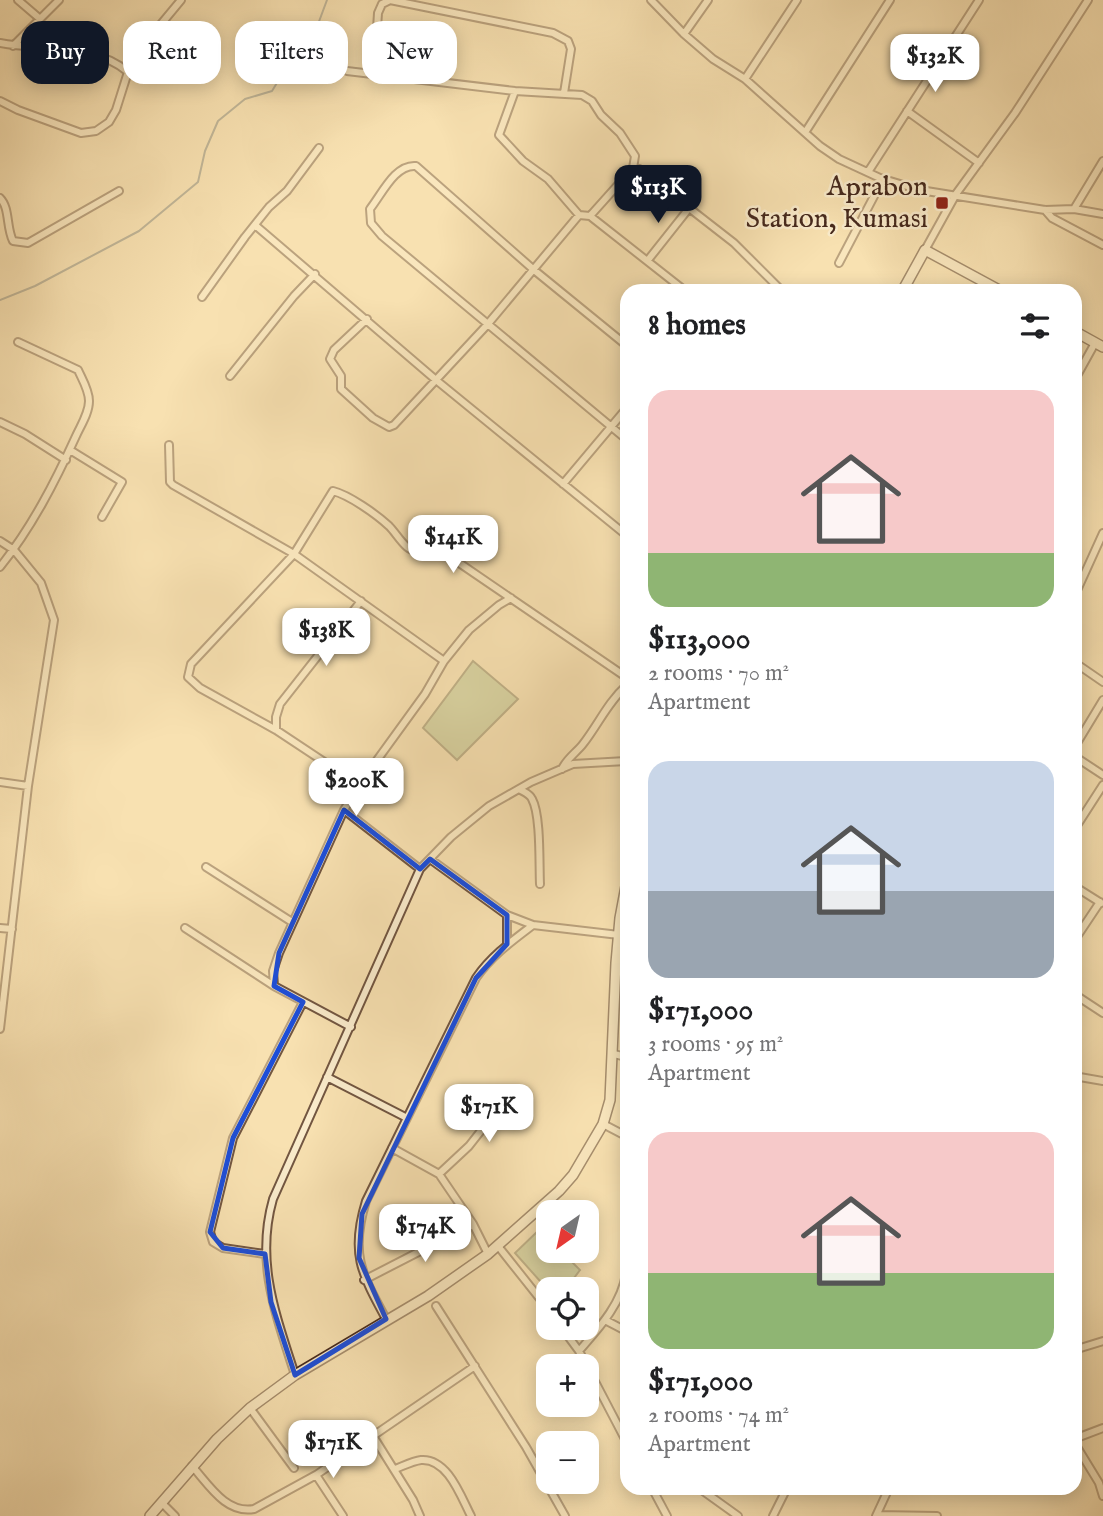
<!DOCTYPE html>
<meta charset="utf-8">
<style>
:root{--surface:#fff;--page:#f6f6f6;--text:#202124;--muted:#757577;--accent:#111827}
body{margin:0;font-family:"IM FELL English",serif;background:var(--page);color:var(--text);height:100vh;display:flex;flex-direction:column;font-size:26px;white-space:nowrap}
*{box-sizing:border-box;margin:0}
p{font-size:23px;color:var(--muted)}
.icon{flex:none;width:38px;height:38px;fill:none;stroke:currentColor;stroke-width:2;stroke-linecap:round;stroke-linejoin:round}
.map{position:relative;flex:1;overflow:hidden}
.drawer{position:absolute;left:620px;top:284px;width:462px;height:1211px;display:flex;flex-direction:column;background:var(--surface);border-radius:21px;box-shadow:0 4px 18px #0003}
.drawer>*{flex:none}
.banner{position:absolute;left:21px;top:21px;width:494px;height:63px;display:flex;gap:14px}
.needle{width:46px;rotate:214deg}
.buttons{position:absolute;left:536px;top:1200px;display:grid;gap:14px}
.buttons a{display:grid;place-items:center;width:63px;height:63px;border-radius:14px;background:var(--surface);box-shadow:0 4px 18px #0003;font-size:35px}
.price{position:absolute;translate:-50% -60px;padding:0 16px;border-radius:14px;background:#fff;color:#222;font-size:23px;line-height:46px;filter:drop-shadow(0 2px 4px #0008)}
.price::after{content:'';position:absolute;left:50%;top:42px;width:21px;height:16px;margin-left:-10px;background:inherit;clip-path:polygon(0 0,100% 0,50% 100%)}
.price.on{background:var(--accent);color:#fff}
ul{padding:0;list-style:none}
li{display:grid;align-content:center;gap:14px;height:371px;padding:0 28px}
li span{display:grid;place-items:center;height:217px;border-radius:21px;color:#555}
li>.icon{margin-inline-start:auto}
span .icon{width:126px;height:126px;fill:#fffc;stroke-width:1}
li b{font-size:30px}
h2{display:flex;justify-content:space-between;align-items:center;height:84px;padding:0 28px;font-size:30px}
.pill{padding:0 24px;border-radius:21px;background:var(--surface);box-shadow:0 4px 18px #0003;font-size:24px;line-height:63px}
.pill.on{background:var(--accent);color:#fff}
.map>svg:first-child{display:block}
.green{fill:#b6c491;stroke:#7e7656;stroke-width:2}
.lines{fill:none;stroke-linecap:round;stroke-linejoin:round}
.stream{stroke:#7e807a;stroke-width:2}
.street-casing{stroke:#725641;stroke-width:10}
.secondary-casing{stroke:#45281c;stroke-width:12}
.street{stroke:#faeccc;stroke-width:6}
.secondary{stroke:#faeccc;stroke-width:9}
.marked{fill:none;stroke:#1d4ed8;stroke-width:5;stroke-linejoin:round}
.poi-dot{fill:#8f2418;stroke:#faeccc;stroke-width:2.5}
.labels{text-anchor:middle;dominant-baseline:central;stroke-width:5;stroke-linejoin:round;paint-order:stroke}
.poi-label{font-size:28px;fill:#45281c;stroke:#faeccc;text-anchor:end}
</style>
<div class="map">
<svg width="1103" height="1516" viewBox="0 0 1103 1516">
<rect width="100%" height="100%" fill="#f8e1b1"/>
<filter id="stains"><feTurbulence type="fractalNoise" baseFrequency=".00286" numOctaves="4"/><feColorMatrix values="0 0 0 0 .2 0 0 0 0 .09 0 0 0 0 .02 0 0 0 .5 -.17"/></filter>
<radialGradient id="worn" r=".72"><stop offset=".6" stop-color="#630" stop-opacity="0"/><stop offset="1" stop-color="#630" stop-opacity=".3"/></radialGradient>
<path class="green" d="M 473,661 L 518,699 L 457,760 L 423,728 Z
M 540,1229 L 548,1238 L 548,1251 L 561,1251 L 580,1270 L 565,1290 L 548,1290 L 515,1253 Z"/>
<g class="lines">
<path class="stream" d="M 0,300 L 35,286 L 139,231 L 198,182 L 205,151 L 218,121 L 245,99 L 272,91 L 294,55 L 314,35 L 327,0"/>
<g class="street-casing">
<path id="street" d="M 18,0 L 39,18
M 651,0 L 684,34 L 713,59 L 745,79 L 820,146 L 839,159 L 880,178 L 920,190 L 1045,210 L 1074,209 L 1103,214
M 684,34 L 708,0
M 0,43 C 42,51 94,43 128,72
M 13,46 L 59,0
M 347,71 L 515,91 L 582,95 L 592,101 L 601,115 L 620,133 L 635,156 L 633,168
M 374,74 L 378,13 L 382,4 L 390,0 L 553,33 L 568,41 L 571,49 L 564,93
M 745,79 L 797,0
M 515,91 L 499,135 L 523,161 L 548,179 L 579,215 L 590,216 L 684,290
M 0,101 L 18,110 L 81,133 L 96,131 L 109,122 L 116,110 L 128,72 L 157,29 L 181,0
M 907,111 L 979,163
M 806,131 L 890,0
M 868,172 L 979,0
M 0,198 C 10,208 6,227 13,241 L 28,243 L 119,191
M 1074,209 L 1103,161
M 1045,210 L 1052,218 L 1103,245
M 590,216 L 633,168 L 639,169 L 734,243 L 781,290
M 255,225 L 436,380 L 626,535
M 925,250 L 956,194 L 1015,113 L 1088,0
M 648,260 L 690,207
M 839,263 L 883,179
M 202,297 L 245,237 L 269,207 L 287,191 L 319,148
M 367,319 L 334,350 L 330,359 L 341,376 L 341,389 L 373,418 L 389,427 L 394,425 L 487,325 L 579,215
M 626,345 L 534,270 L 416,166 C 395,164 382,194 370,209 L 371,223 L 382,236 L 626,439
M 230,376 L 294,296 L 315,274
M 1074,381 L 1095,343
M 0,422 L 25,434 L 66,460
M 169,445 L 170,482 L 173,485 L 294,554 L 444,661
M 70,450 L 122,482 L 102,517
M 563,484 L 626,409
M 0,541 L 14,550 L 41,583 L 54,620 L 28,786 L 0,1029
M 0,567 C 32,527 55,482 76,436 C 81,425 89,413 89,401 C 89,390 82,379 78,370 L 18,342
M 1074,597 L 1103,533
M 1074,662 L 1103,682
M 276,730 L 276,717 L 280,704 L 361,601
M 1074,748 L 1103,700
M 1074,756 L 1103,775
M 562,769 C 567,758 576,753 583,744 C 598,725 608,702 626,686
M 0,782 L 28,786
M 359,785 L 276,730 L 200,688 L 188,677 L 191,664 L 294,554 L 333,491 C 349,495 376,514 389,526 C 395,532 400,541 407,547 C 416,555 435,550 449,556 L 626,677
M 519,789 C 524,792 530,794 532,799 C 541,815 539,864 540,884
M 344,810 L 420,869
M 1074,830 L 1103,785
M 430,859 L 507,915 L 533,925
M 206,867 L 292,922
M 1074,886 L 1101,903
M 0,928 L 12,929
M 185,928 L 274,986
M 1074,941 L 1100,902
M 507,944 L 507,915
M 1074,994 L 1103,1013
M 351,1027 L 274,986 L 273,971 L 279,953 L 344,810 L 359,785 L 425,694 L 444,661 L 469,630 L 499,605 L 511,598
M 614,1054 L 626,1057
M 1074,1076 L 1103,1081
M 327,1077 L 407,1118
M 603,1124 L 626,1136
M 392,1148 L 439,1174 L 473,1224 L 488,1254
M 439,1174 L 469,1146 L 512,1091
M 498,1246 L 548,1309
M 265,1254 L 223,1248 L 213,1242 L 210,1232 L 233,1138 L 303,1002
M 364,1280 L 473,1224
M 436,1306 L 526,1447 L 565,1516
M 386,1319 C 361,1273 350,1253 366,1201 L 476,978 C 491,956 512,941 533,925 L 619,935
M 605,1320 L 626,1331
M 562,1328 L 579,1351 L 626,1441
M 1074,1350 L 1103,1341
M 579,1351 C 598,1329 621,1305 626,1274
M 295,1375 C 276,1315 255,1262 273,1199 L 420,869 L 451,837 L 489,806 L 531,782 L 573,764 L 626,761
M 250,1408 L 294,1468
M 373,1436 L 413,1500 L 420,1516
M 1074,1439 L 1103,1428
M 1074,1442 L 1099,1483 L 1103,1496
M 192,1466 C 209,1485 226,1514 254,1509 L 316,1475 L 475,1366
M 395,1469 C 403,1466 413,1461 421,1460 C 448,1458 461,1497 471,1516
M 316,1475 L 343,1516
M 652,1488 L 667,1516
M 699,1488 L 738,1516
M 162,1503 L 175,1516
M 877,1515 L 937,1516
M 773,1516 L 787,1488
M 876,1516 L 889,1488"/>
</g>
<g class="secondary-casing">
<path id="secondary" d="M 903,290 L 925,250 L 999,290
M 1074,331 L 1103,347
M 150,1516 L 217,1439 L 250,1408 L 295,1375 L 428,1296 L 488,1254 L 559,1191 L 573,1175 L 603,1124 L 610,1100 L 616,963 L 620,918 L 626,886"/>
</g>
<use href="#street" class="street"/>
<use href="#secondary" class="secondary"/>
</g>
<path d="M0 0H1103V1516H0ZM 344,810 L 420,869 L 430,859 L 507,915 L 507,944 L 476,978 L 362,1214 L 359,1258 L 386,1319 L 295,1375 L 271,1302 L 265,1254 L 223,1248 L 210,1232 L 233,1138 L 303,1002 L 274,986 L 279,953 Z" fill="#f8e1b1" fill-opacity=".55" fill-rule="evenodd"/>
<path class="marked" d="M 344,810 L 420,869 L 430,859 L 507,915 L 507,944 L 476,978 L 362,1214 L 359,1258 L 386,1319 L 295,1375 L 271,1302 L 265,1254 L 223,1248 L 210,1232 L 233,1138 L 303,1002 L 274,986 L 279,953 Z"/>
<rect class="poi-dot" x="935" y="196" width="14" height="14" rx="3.5"/>
<g class="labels">
<g class="poi-label">
<text x="928" y="187">Aprabon<tspan x="928" dy="32">Station, Kumasi</tspan></text>
</g>
</g>
<rect width="100%" height="100%" filter="url(#stains)"/>
<rect width="100%" height="100%" fill="url(#worn)"/>
</svg>
<div class="buttons">
<a><svg class="needle" viewBox="-14 -14 28 28"><path d="M0-13l5 13h-10z" fill="#e53935"/><path d="M0 13l5-13h-10z" fill="#757577"/></svg></a>
<a><svg class="icon" aria-label="locate" viewBox="0 0 24 24"><circle cx="12" cy="12" r="6"/><path d="M12 2v4M12 18v4M2 12h4M18 12h4"/></svg></a>
<a>+</a>
<a>−</a>
</div>
<b class="price" style="left:935px;top:94px">$132K</b>
<b class="price on" style="left:658px;top:225px">$113K</b>
<b class="price" style="left:453px;top:575px">$141K</b>
<b class="price" style="left:326px;top:668px">$138K</b>
<b class="price" style="left:356px;top:818px">$200K</b>
<b class="price" style="left:489px;top:1144px">$171K</b>
<b class="price" style="left:425px;top:1264px">$174K</b>
<b class="price" style="left:333px;top:1480px">$171K</b>
<div class="banner">
<a class="pill on">Buy</a>
<a class="pill">Rent</a>
<a class="pill">Filters</a>
<a class="pill">New</a>
</div>
<section class="drawer">
<h2>8 homes<svg class="icon" aria-label="filters" viewBox="0 0 24 24"><path d="M4 7h16M4 17h16"/><circle cx="9" cy="7" r="2"/><circle cx="15" cy="17" r="2"/></svg></h2>
<ul>
<li><span style="background:linear-gradient(#f6c9c9 75%,#8fb573 0)"><svg class="icon" aria-label="home" viewBox="0 0 24 24"><path d="M3 11l9-7 9 7M6 9v11h12V9"/></svg></span><div><b>$113,000</b><p>2 rooms · 70 m²</p><p>Apartment</p></div></li>
<li><span style="background:linear-gradient(#c9d6e8 60%,#9aa5b1 0)"><svg class="icon" aria-label="home" viewBox="0 0 24 24"><path d="M3 11l9-7 9 7M6 9v11h12V9"/></svg></span><div><b>$171,000</b><p>3 rooms · 95 m²</p><p>Apartment</p></div></li>
<li><span style="background:linear-gradient(#f6c9c9 65%,#8fb573 0)"><svg class="icon" aria-label="home" viewBox="0 0 24 24"><path d="M3 11l9-7 9 7M6 9v11h12V9"/></svg></span><div><b>$171,000</b><p>2 rooms · 74 m²</p><p>Apartment</p></div></li>
</ul>
</section>
</div>
